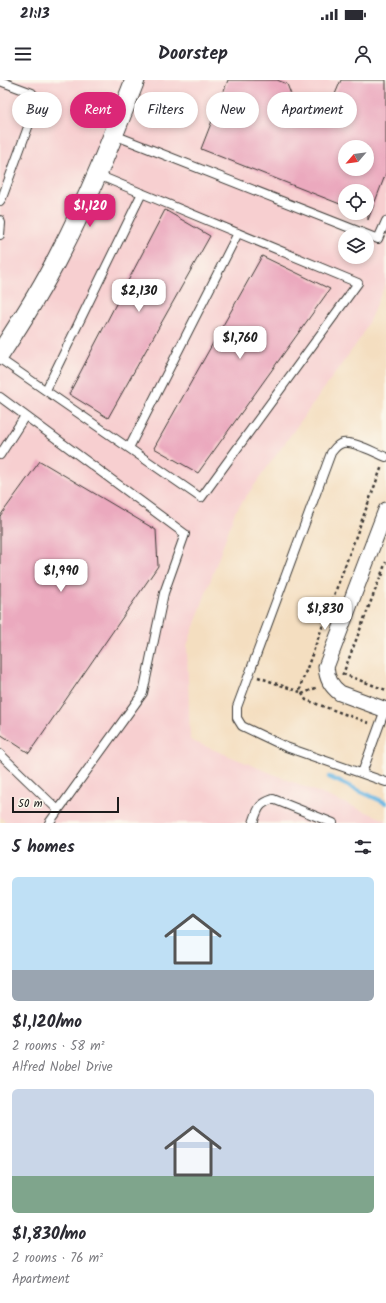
<!DOCTYPE html>
<meta charset="utf-8">
<style>
:root{--surface:#fff;--page:#f7f7f7;--text:#2b2b33;--muted:#7c7c81;--accent:#db2777}
body{margin:0;font-family:Kalam,sans-serif;background:var(--page);color:var(--text);height:100vh;display:flex;flex-direction:column;font-size:15px;white-space:nowrap}
*{box-sizing:border-box;margin:0}
p{font-size:13px;color:var(--muted)}
.icon{flex:none;width:22px;height:22px;fill:none;stroke:currentColor;stroke-width:2;stroke-linecap:round;stroke-linejoin:round}
.map{position:relative;height:743px;overflow:hidden}
.side{display:flex;flex-direction:column;background:var(--surface);flex:1}
.side>*{flex:none}
.banner{position:absolute;left:12px;top:12px;width:362px;height:36px;display:flex;gap:8px}
.needle{width:26px;rotate:242deg}
.buttons{position:absolute;left:338px;top:60px;display:grid;gap:8px}
.buttons a{display:grid;place-items:center;width:36px;height:36px;border-radius:50%;background:var(--surface);box-shadow:0 2px 6px #0003;font-size:20px}
.scale{position:absolute;left:12px;bottom:10px;width:107px;box-sizing:border-box;padding-left:4px;border:2px solid #1c1c1c;border-top:0;font-size:11px;line-height:14px;white-space:nowrap;color:#1c1c1c;-webkit-text-stroke:3px #fbf7ec;paint-order:stroke}
.price{position:absolute;translate:-50% -34px;padding:0 9px;border-radius:8px;background:#fff;color:#222;font-size:13px;line-height:26px;filter:drop-shadow(0 1px 2px #0008)}
.price::after{content:'';position:absolute;left:50%;top:24px;width:12px;height:9px;margin-left:-6px;background:inherit;clip-path:polygon(0 0,100% 0,50% 100%)}
.price.on{background:var(--accent);color:#fff}
ul{padding:0;list-style:none}
li{display:grid;align-content:center;gap:8px;height:212px;padding:0 12px}
li span{display:grid;place-items:center;height:124px;border-radius:6px;color:#555}
li>.icon{margin-inline-start:auto}
span .icon{width:72px;height:72px;fill:#fffc;stroke-width:1}
li b{font-size:17px}
h2{display:flex;justify-content:space-between;align-items:center;height:48px;padding:0 12px;font-size:17px}
.pill{padding:0 14px;border-radius:18px;background:var(--surface);box-shadow:0 2px 6px #0003;font-size:14px;line-height:36px}
.pill.on{background:var(--accent);color:#fff}
.status{display:flex;justify-content:space-between;align-items:center;height:28px;padding:0 20px;background:var(--surface);direction:ltr}
.status svg{height:11px;fill:currentColor}
header{display:flex;justify-content:space-between;align-items:center;height:52px;padding:0 12px;background:var(--surface);font-size:18px;font-weight:700}
.map>svg:first-child{display:block}
.built{fill:#f7cfd0;fill-rule:evenodd}
.lines{fill:none;stroke-linecap:round;stroke-linejoin:round}
.stream{stroke:#6bb7e4;stroke-width:4.5}
.building{fill:#eba9be;fill-rule:evenodd}
.service-casing{stroke:#3c3935;stroke-width:10}
.minor-casing{stroke:#3c3935;stroke-width:17}
.tertiary-casing{stroke:#3c3935;stroke-width:21}
.path{stroke:#3c3935;stroke-width:2.5;stroke-dasharray:3 3;stroke-linecap:butt}
.service{stroke:#fff;stroke-width:8}
.minor{stroke:#fff;stroke-width:15}
.tertiary{stroke:#fff;stroke-width:19}
</style>
<div class="status"><b>21:13</b><svg viewBox="0 0 49 12"><path d="M0 12V9h3v3zM5 12V6h3v6zM10 12V3h3v9zM15 12V0h3v12zM26 1h20v11H26zM47 4h2v5h-2z"/></svg></div>
<header><svg class="icon" aria-label="menu" viewBox="0 0 24 24"><path d="M4 6h16M4 12h16M4 18h16"/></svg>Doorstep<svg class="icon" aria-label="person" viewBox="0 0 24 24"><circle cx="12" cy="8" r="4"/><path d="M4 21q1-7 8-7t8 7"/></svg></header>
<div class="map">
<svg width="386" height="743" viewBox="0 0 386 743">
<rect width="100%" height="100%" fill="#fbf7ec"/>
<filter id="ink" filterUnits="userSpaceOnUse"><feTurbulence type="fractalNoise" baseFrequency=".025" numOctaves="2"/><feDisplacementMap in="SourceGraphic" scale="8" xChannelSelector="R" yChannelSelector="G"/><feConvolveMatrix kernelMatrix="1 2 1 2 8 2 1 2 1" color-interpolation-filters="sRGB"/></filter>
<filter id="wash" filterUnits="userSpaceOnUse"><feTurbulence type="fractalNoise" baseFrequency=".012" numOctaves="4" result="noise"/><feDisplacementMap in="SourceGraphic" scale="16" xChannelSelector="R" yChannelSelector="G"/><feGaussianBlur stdDeviation="0.9" result="paint"/><feColorMatrix in="noise" values="0 0 0 0 0 0 0 0 0 0 0 0 0 0 0 0 0 1.4 0 .05"/><feComposite in="paint" operator="in"/></filter>
<g filter="url(#wash)">
<rect width="100%" height="100%" fill="#f4dec0"/>
<path class="built" d="M 0,0 L 386,0 L 386,203 L 362,256 L 235,432 L 187,566 L 190,660 L 386,740 L 386,743 L 7,743 L 0,737 ZM 345,67 L 367,67 L 367,89 L 345,89 ZM 345,111 L 367,111 L 367,133 L 345,133 ZM 345,155 L 367,155 L 367,177 L 345,177 Z"/>
<g class="lines">
<path class="stream" d="M 329,697 L 386,723"/>
</g>
<g id="blocks">
<path class="building" d="M 228,0 L 277,0 L 287,4 L 295,25 L 325,38 L 341,0 L 386,0 L 386,93 L 368,140 L 367,111 L 345,111 L 345,126 L 201,69 ZM 345,67 L 367,67 L 367,89 L 345,89 Z
M 165,130 L 210,156 L 108,338 L 69,314 Z
M 262,176 L 330,209 L 198,393 L 154,368 Z
M 40,381 L 156,450 L 158,486 L 29,673 L 0,654 L 0,436 Z"/>
</g>
</g>
<g filter="url(#ink)">
<use href="#blocks" fill-opacity="0" stroke="#3c3935" stroke-width="1"/>
<g class="lines">
<g class="service-casing">
<path id="service" d="M 0,1 L 32,13 L 36,19 L 35,28 L 2,118 L 0,121
M 114,55 L 378,159 L 386,141
M 0,140 L 1,143 L 0,155
M 0,279 L 201,418 L 358,203 L 98,95
M 46,310 L 142,113
M 0,317 L 185,454 L 164,513 L 143,613 L 49,743
M 129,368 L 238,153
M 0,375 L 25,336
M 386,377 C 375,373 354,361 343,363 C 337,364 334,369 331,373 L 237,627 L 237,638 L 242,646 L 286,667 L 386,702
M 0,674 L 58,730
M 362,693 L 386,627
M 253,743 C 258,729 258,724 273,719 L 333,743"/>
</g>
<g class="minor-casing">
<path id="minor" d="M 386,430 L 326,587 C 327,599 331,606 340,613 L 386,630"/>
</g>
<g class="tertiary-casing">
<path id="tertiary" d="M 0,274 C 21,242 42,209 59,175 C 89,118 112,59 135,0"/>
</g>
<path class="path" d="M 381,494 L 386,496
M 343,594 L 386,610
M 342,595 L 343,594 L 386,482
M 258,597 L 300,612
M 302,614 L 318,607
M 369,643 L 306,620 L 301,612 L 300,607 L 382,386"/>
<use href="#service" class="service"/>
<use href="#minor" class="minor"/>
<use href="#tertiary" class="tertiary"/>
</g>
</g>
</svg>
<div class="buttons">
<a><svg class="needle" viewBox="-14 -14 28 28"><path d="M0-13l5 13h-10z" fill="#e53935"/><path d="M0 13l5-13h-10z" fill="#7c7c81"/></svg></a>
<a><svg class="icon" aria-label="locate" viewBox="0 0 24 24"><circle cx="12" cy="12" r="6"/><path d="M12 2v4M12 18v4M2 12h4M18 12h4"/></svg></a>
<a><svg class="icon" aria-label="layers" viewBox="0 0 24 24"><path d="M12 4l9 5-9 5-9-5zM3 14l9 5 9-5"/></svg></a>
</div>
<div class="scale">50 m</div>
<b class="price on" style="left:90px;top:148px">$1,120</b>
<b class="price" style="left:139px;top:233px">$2,130</b>
<b class="price" style="left:240px;top:280px">$1,760</b>
<b class="price" style="left:61px;top:513px">$1,990</b>
<b class="price" style="left:325px;top:551px">$1,830</b>
<div class="banner">
<a class="pill">Buy</a>
<a class="pill on">Rent</a>
<a class="pill">Filters</a>
<a class="pill">New</a>
<a class="pill">Apartment</a>
</div>
</div>
<section class="side">
<h2>5 homes<svg class="icon" aria-label="filters" viewBox="0 0 24 24"><path d="M4 7h16M4 17h16"/><circle cx="9" cy="7" r="2"/><circle cx="15" cy="17" r="2"/></svg></h2>
<ul>
<li><span style="background:linear-gradient(#bfe0f5 75%,#9aa5b1 0)"><svg class="icon" aria-label="home" viewBox="0 0 24 24"><path d="M3 11l9-7 9 7M6 9v11h12V9"/></svg></span><div><b>$1,120/mo</b><p>2 rooms · 58 m²</p><p>Alfred Nobel Drive</p></div></li>
<li><span style="background:linear-gradient(#c9d6e8 70%,#7fa58c 0)"><svg class="icon" aria-label="home" viewBox="0 0 24 24"><path d="M3 11l9-7 9 7M6 9v11h12V9"/></svg></span><div><b>$1,830/mo</b><p>2 rooms · 76 m²</p><p>Apartment</p></div></li>
</ul>
</section>
